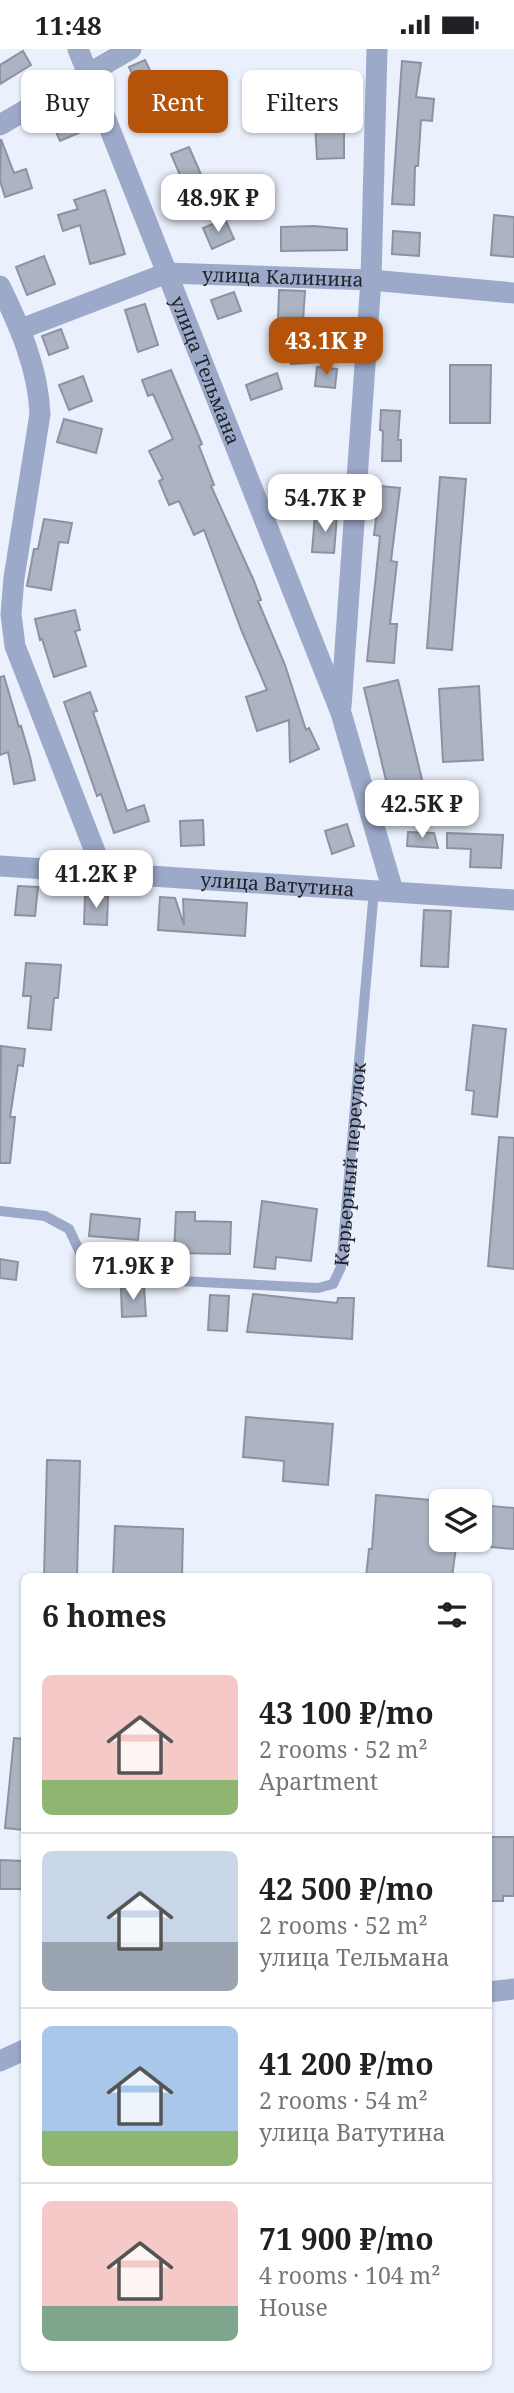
<!DOCTYPE html>
<meta charset="utf-8">
<style>
:root{--surface:#fff;--page:#f6f6f6;--text:#202124;--muted:#757577;--line:#e0e0e0;--accent:#b45309}
body{margin:0;font-family:"Noto Serif",serif;background:var(--page);color:var(--text);height:100vh;display:flex;flex-direction:column;font-size:26px;white-space:nowrap}
*{box-sizing:border-box;margin:0}
p{font-size:23px;color:var(--muted)}
.icon{flex:none;width:38px;height:38px;fill:none;stroke:currentColor;stroke-width:2;stroke-linecap:round;stroke-linejoin:round}
.map{position:relative;flex:1;overflow:hidden}
.drawer{position:absolute;left:21px;top:1524px;width:471px;height:798px;display:flex;flex-direction:column;background:var(--surface);border-radius:10px;box-shadow:0 2px 5px #0004}
.drawer>*{flex:none}
.hud{position:absolute;left:21px;top:21px;width:472px;height:63px;display:flex;gap:14px}
.buttons{position:absolute;left:429px;top:1440px;display:grid;gap:14px}
.buttons a{display:grid;place-items:center;width:63px;height:63px;border-radius:10px;background:var(--surface);box-shadow:0 2px 5px #0004;font-size:35px}
.price{position:absolute;translate:-50% -60px;padding:0 16px;border-radius:14px;background:#fff;color:#222;font-size:23px;line-height:46px;filter:drop-shadow(0 2px 4px #0008)}
.price::after{content:'';position:absolute;left:50%;top:42px;width:21px;height:16px;margin-left:-10px;background:inherit;clip-path:polygon(0 0,100% 0,50% 100%)}
.price.on{background:var(--accent);color:#fff}
ul{padding:0;list-style:none}
li{display:flex;align-items:center;gap:21px;height:175px;padding:0 21px}
li+li{border-top:2px solid var(--line)}
li span{display:grid;place-items:center;flex:none;width:196px;height:140px;border-radius:10px;color:#555}
li>.icon{margin-inline-start:auto}
span .icon{width:84px;height:84px;fill:#fffc;stroke-width:1}
li b{font-size:30px}
h2{display:flex;justify-content:space-between;align-items:center;height:84px;padding:0 21px;font-size:30px}
.tag{padding:0 24px;border-radius:10px;background:var(--surface);box-shadow:0 2px 5px #0004;font-size:24px;line-height:63px}
.tag.on{background:var(--accent);color:#fff}
.status{display:flex;justify-content:space-between;align-items:center;height:49px;padding:0 35px;background:var(--surface);direction:ltr}
.status svg{height:19px;fill:currentColor}
.map>svg:first-child{display:block}
.building{fill:#acb3c2;stroke:#8c92a1;stroke-width:2}
.lines{fill:none;stroke-linecap:round;stroke-linejoin:round}
.service{stroke:#9ca9c9;stroke-width:10}
.minor{stroke:#9ca9c9;stroke-width:21}
.tertiary{stroke:#9ca9c9;stroke-width:21}
.labels{text-anchor:middle;dominant-baseline:central;stroke-width:6;stroke-linejoin:round;paint-order:stroke}
.street-label{font-size:19px;fill:#1f2127;stroke:#eaf0fc}
</style>
<div class="status"><b>11:48</b><svg viewBox="0 0 49 12"><path d="M0 12V9h3v3zM5 12V6h3v6zM10 12V3h3v9zM15 12V0h3v12zM26 1h20v11H26zM47 4h2v5h-2z"/></svg></div>
<div class="map">
<svg width="514" height="2344" viewBox="0 0 514 2344">
<rect width="100%" height="100%" fill="#eaf0fc"/>
<path class="building" d="M 23,2 L 31,16 L 0,35 L 0,16 Z
M 145,11 L 155,32 L 139,39 L 129,18 Z
M 402,12 L 421,14 L 416,48 L 434,50 L 432,72 L 421,71 L 418,117 L 415,117 L 414,156 L 392,155 Z
M 316,31 L 345,34 L 340,77 L 344,77 L 344,109 L 317,110 L 314,54 Z
M 186,44 L 193,61 L 177,67 L 170,51 Z
M 67,52 L 81,83 L 60,92 L 48,64 Z
M 1,90 L 14,124 L 26,120 L 32,139 L 5,148 L 0,132 Z
M 189,98 L 210,146 L 192,154 L 171,105 Z
M 105,141 L 125,205 L 90,215 L 80,176 L 63,182 L 58,166 L 78,160 L 74,151 Z
M 494,166 L 514,168 L 514,208 L 491,206 Z
M 225,170 L 234,190 L 212,200 L 203,179 Z
M 314,177 L 347,180 L 347,201 L 281,202 L 281,178 Z
M 393,182 L 420,184 L 419,207 L 392,205 Z
M 44,207 L 55,235 L 27,246 L 16,218 Z
M 279,241 L 305,242 L 303,272 L 278,271 Z
M 234,243 L 241,262 L 218,270 L 211,251 Z
M 145,255 L 158,296 L 138,303 L 125,261 Z
M 61,280 L 68,299 L 49,306 L 42,287 Z
M 317,299 L 318,313 L 291,315 L 290,300 Z
M 450,316 L 491,316 L 490,374 L 450,374 Z
M 317,318 L 337,320 L 335,339 L 315,337 Z
M 171,321 L 202,395 L 199,397 L 214,436 L 211,437 L 254,532 L 261,551 L 258,552 L 285,616 L 306,681 L 309,679 L 319,700 L 290,713 L 289,671 L 257,682 L 246,648 L 267,641 L 242,583 L 204,481 L 194,486 L 179,452 L 169,456 L 159,432 L 163,430 L 149,402 L 173,390 L 153,345 L 148,347 L 142,331 Z
M 277,324 L 282,340 L 251,351 L 246,336 Z
M 83,327 L 92,352 L 69,361 L 59,336 Z
M 381,361 L 400,362 L 398,391 L 401,391 L 401,412 L 382,412 L 383,382 L 380,381 Z
M 64,370 L 102,380 L 96,404 L 57,393 Z
M 440,428 L 466,430 L 452,601 L 427,599 Z
M 380,437 L 400,439 L 391,512 L 397,513 L 390,575 L 397,575 L 394,614 L 367,612 L 380,487 L 374,486 Z
M 315,466 L 337,467 L 334,504 L 312,503 Z
M 44,470 L 72,474 L 68,494 L 59,493 L 51,541 L 27,537 L 34,500 L 38,500 Z
M 75,561 L 80,581 L 75,582 L 86,617 L 54,628 L 42,590 L 40,591 L 35,570 Z
M 4,627 L 19,678 L 21,677 L 30,708 L 35,731 L 14,735 L 8,703 L 0,706 L 0,628 Z
M 398,631 L 424,739 L 390,748 L 364,639 Z
M 479,637 L 483,711 L 443,713 L 439,640 Z
M 90,643 L 97,662 L 93,663 L 127,762 L 144,756 L 149,772 L 114,784 L 101,745 L 97,747 L 64,653 Z
M 203,771 L 204,796 L 181,797 L 180,772 Z
M 347,775 L 354,797 L 332,805 L 325,782 Z
M 408,783 L 434,784 L 438,799 L 407,797 Z
M 447,784 L 503,786 L 501,819 L 470,818 L 471,800 L 447,799 Z
M 18,837 L 38,838 L 35,867 L 15,866 Z
M 85,847 L 108,847 L 107,876 L 84,875 Z
M 160,848 L 175,849 L 184,876 L 183,850 L 247,854 L 245,887 L 158,881 Z
M 424,861 L 451,862 L 448,918 L 421,917 Z
M 26,914 L 61,916 L 58,949 L 54,949 L 51,981 L 28,979 L 31,947 L 23,947 Z
M 473,976 L 506,980 L 497,1068 L 472,1065 L 474,1042 L 466,1041 Z
M 1,997 L 25,1000 L 23,1017 L 18,1016 L 10,1068 L 15,1068 L 10,1114 L 0,1114 Z
M 499,1088 L 514,1089 L 514,1220 L 488,1217 Z
M 262,1152 L 317,1160 L 311,1212 L 276,1208 L 275,1220 L 254,1218 Z
M 176,1163 L 195,1163 L 195,1172 L 231,1173 L 230,1205 L 174,1204 Z
M 91,1165 L 140,1170 L 138,1191 L 89,1187 Z
M 0,1210 L 18,1213 L 16,1231 L 0,1229 Z
M 144,1238 L 146,1267 L 122,1268 L 121,1239 Z
M 253,1245 L 337,1254 L 338,1249 L 354,1249 L 352,1290 L 247,1283 Z
M 210,1246 L 229,1247 L 227,1282 L 208,1281 Z
M 246,1368 L 333,1375 L 328,1436 L 283,1432 L 284,1412 L 243,1408 Z
M 47,1411 L 80,1412 L 77,1528 L 44,1528 Z
M 376,1446 L 441,1452 L 441,1491 L 457,1491 L 452,1528 L 366,1528 L 369,1500 L 372,1500 Z
M 480,1456 L 514,1459 L 514,1500 L 480,1497 Z
M 115,1477 L 183,1480 L 182,1528 L 113,1528 Z
M 14,1689 L 24,1690 L 24,1781 L 5,1779 Z
M 488,1788 L 514,1788 L 514,1847 L 503,1847 L 503,1852 L 488,1852 Z
M 0,1811 L 24,1812 L 24,1840 L 0,1840 Z"/>
<g class="lines">
<path class="service" id="s1" d="M 0,1162 L 45,1167 L 69,1180 L 85,1214 L 101,1228 L 318,1239 L 333,1235 L 341,1218 L 374,841"/>
<g class="minor">
<path d="M 0,76 L 131,0"/>
<path d="M 0,237 C 20,278 38,319 40,365 L 14,529 L 11,565 L 15,597 L 103,823"/>
<path id="s2" d="M 21,280 L 167,224 L 341,664 L 393,842"/>
<path d="M 341,658 L 371,231 L 377,0"/>
<path id="s3" d="M 0,817 L 514,851"/>
<path d="M 488,1943 L 514,1940"/>
<path d="M 0,2012 L 24,2001"/>
</g>
<path class="tertiary" id="s4" d="M 78,0 L 167,224 L 371,231 L 514,244"/>
</g>
<g class="labels">
<g class="street-label">
<text stroke="none"><textPath href="#s4" startOffset="357">улица Калинина</textPath></text>
<text stroke="none"><textPath href="#s2" startOffset="261">улица Тельмана</textPath></text>
<text stroke="none"><textPath href="#s3" startOffset="278">улица Ватутина</textPath></text>
<text stroke="none"><textPath href="#s1" startOffset="486">Карьерный переулок</textPath></text>
</g>
</g>
</svg>
<div class="buttons">
<a><svg class="icon" aria-label="layers" viewBox="0 0 24 24"><path d="M12 4l9 5-9 5-9-5zM3 14l9 5 9-5"/></svg></a>
</div>
<b class="price" style="left:218px;top:185px">48.9K ₽</b>
<b class="price on" style="left:326px;top:328px">43.1K ₽</b>
<b class="price" style="left:325px;top:485px">54.7K ₽</b>
<b class="price" style="left:422px;top:791px">42.5K ₽</b>
<b class="price" style="left:96px;top:861px">41.2K ₽</b>
<b class="price" style="left:133px;top:1253px">71.9K ₽</b>
<div class="hud">
<a class="tag">Buy</a>
<a class="tag on">Rent</a>
<a class="tag">Filters</a>
</div>
<section class="drawer">
<h2>6 homes<svg class="icon" aria-label="filters" viewBox="0 0 24 24"><path d="M4 7h16M4 17h16"/><circle cx="9" cy="7" r="2"/><circle cx="15" cy="17" r="2"/></svg></h2>
<ul>
<li><span style="background:linear-gradient(#f6c9c9 75%,#8fb573 0)"><svg class="icon" aria-label="home" viewBox="0 0 24 24"><path d="M3 11l9-7 9 7M6 9v11h12V9"/></svg></span><div><b>43 100 ₽/mo</b><p>2 rooms · 52 m²</p><p>Apartment</p></div></li>
<li><span style="background:linear-gradient(#c9d6e8 65%,#9aa5b1 0)"><svg class="icon" aria-label="home" viewBox="0 0 24 24"><path d="M3 11l9-7 9 7M6 9v11h12V9"/></svg></span><div><b>42 500 ₽/mo</b><p>2 rooms · 52 m²</p><p>улица Тельмана</p></div></li>
<li><span style="background:linear-gradient(#a9c7e8 75%,#8fb573 0)"><svg class="icon" aria-label="home" viewBox="0 0 24 24"><path d="M3 11l9-7 9 7M6 9v11h12V9"/></svg></span><div><b>41 200 ₽/mo</b><p>2 rooms · 54 m²</p><p>улица Ватутина</p></div></li>
<li><span style="background:linear-gradient(#f6c9c9 75%,#7fa58c 0)"><svg class="icon" aria-label="home" viewBox="0 0 24 24"><path d="M3 11l9-7 9 7M6 9v11h12V9"/></svg></span><div><b>71 900 ₽/mo</b><p>4 rooms · 104 m²</p><p>House</p></div></li>
</ul>
</section>
</div>
